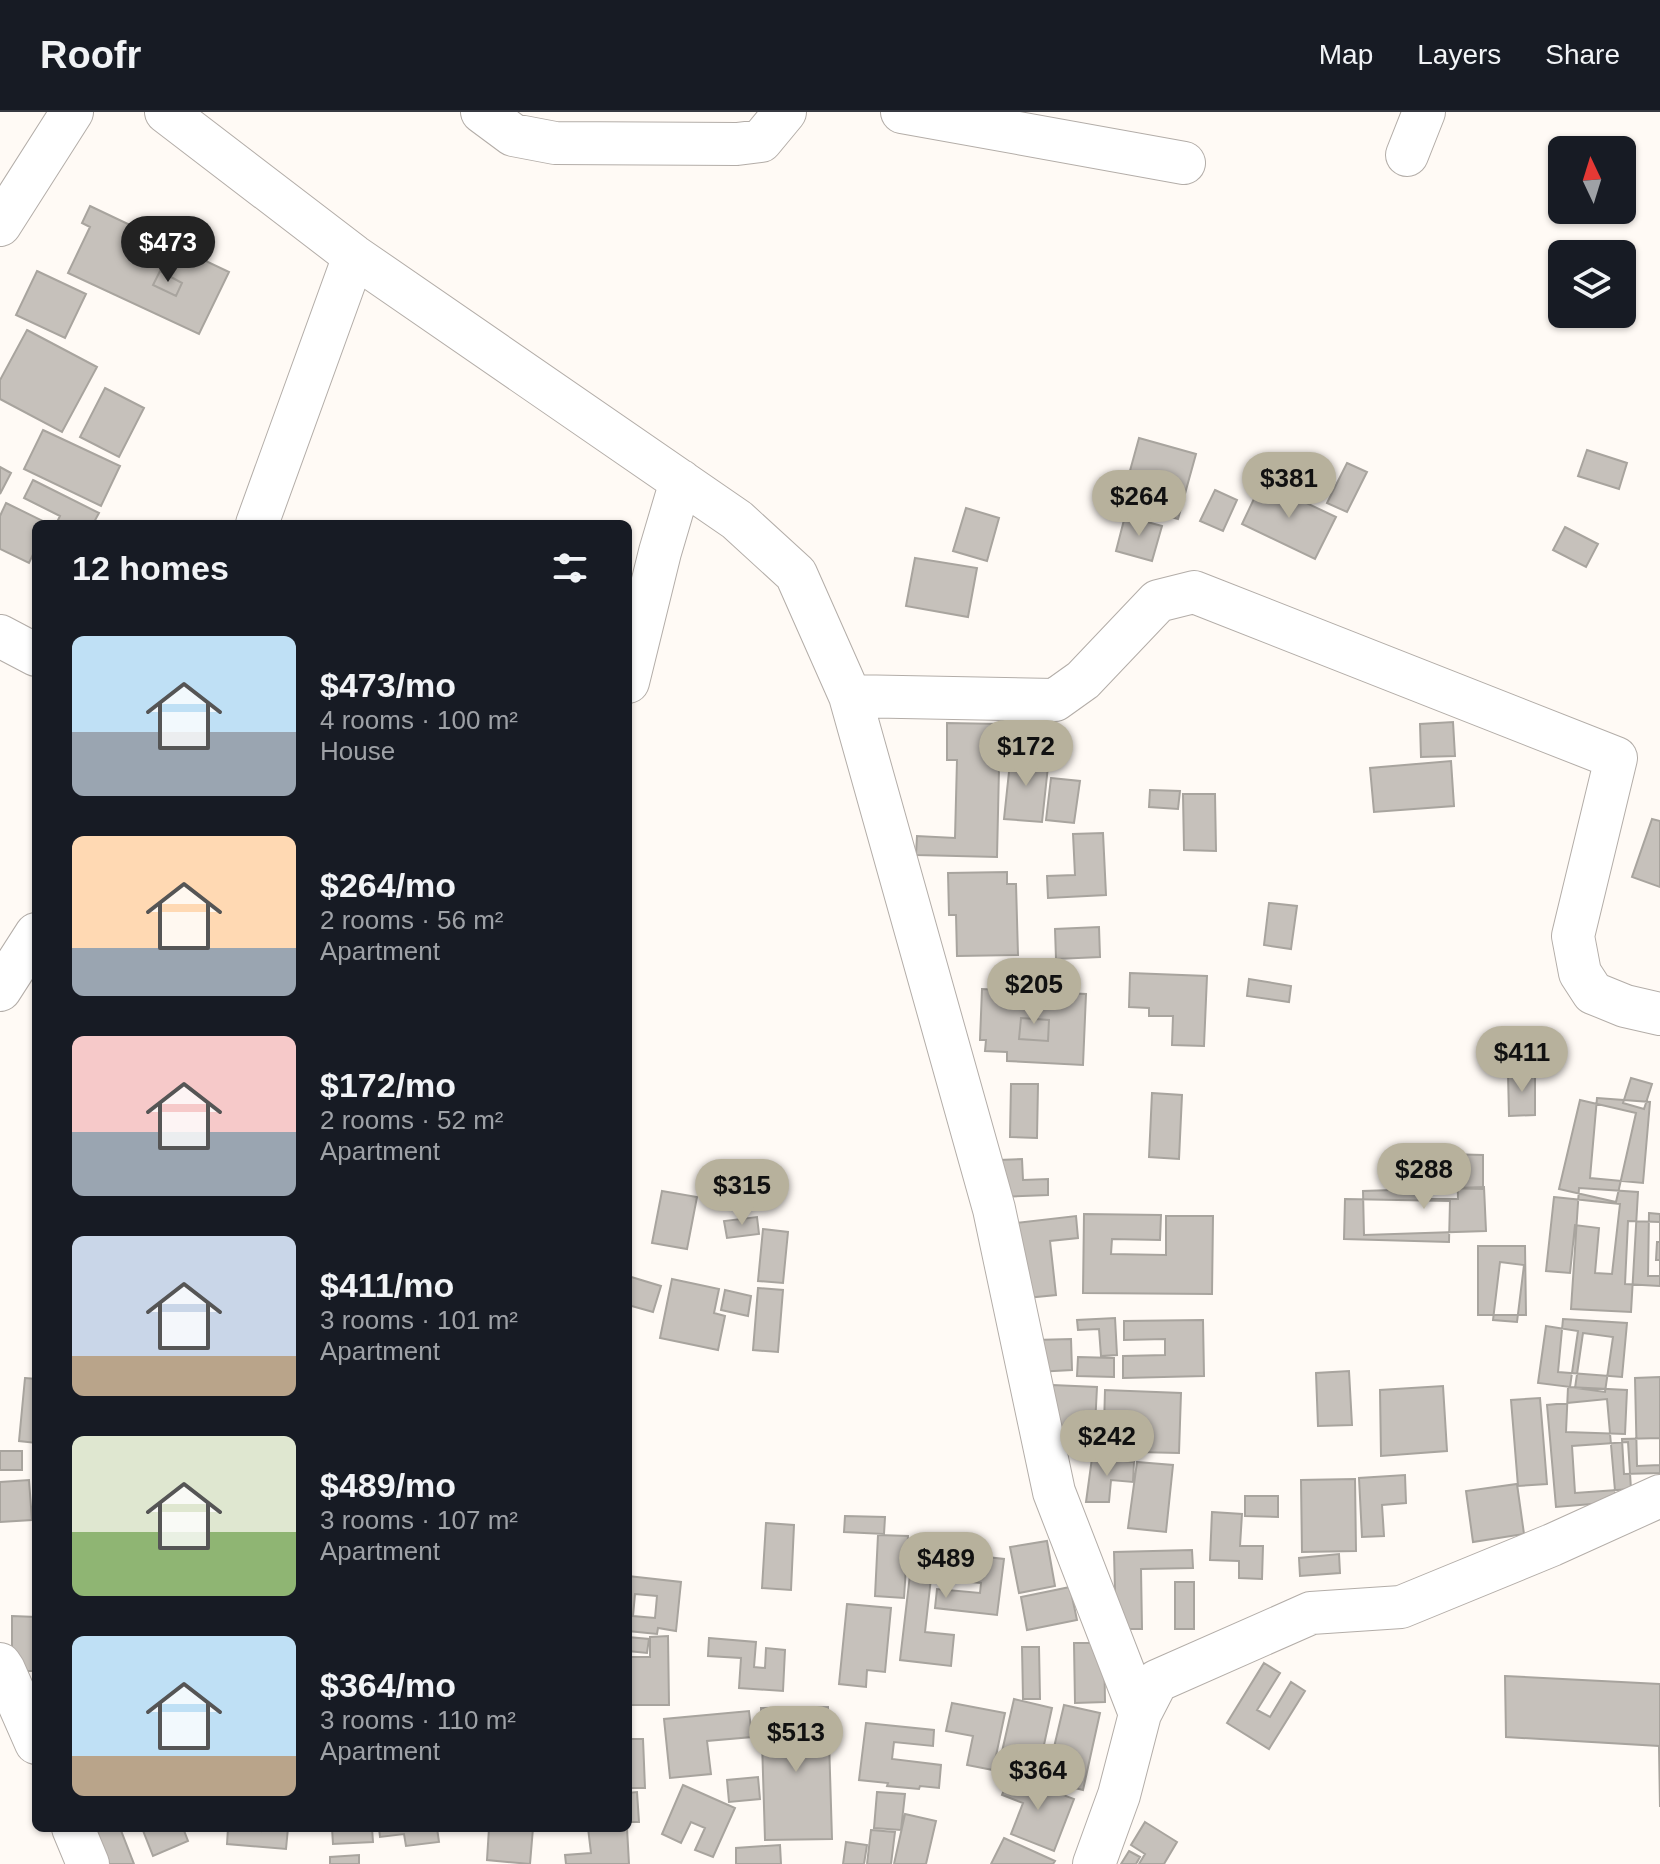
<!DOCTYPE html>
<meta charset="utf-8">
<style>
:root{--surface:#171b24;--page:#20242c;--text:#f1f3f6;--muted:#9ea1a6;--line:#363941;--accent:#b7b19c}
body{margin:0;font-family:Helvetica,sans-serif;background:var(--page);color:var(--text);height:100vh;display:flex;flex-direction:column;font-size:30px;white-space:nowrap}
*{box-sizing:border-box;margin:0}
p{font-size:26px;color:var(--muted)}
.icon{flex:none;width:44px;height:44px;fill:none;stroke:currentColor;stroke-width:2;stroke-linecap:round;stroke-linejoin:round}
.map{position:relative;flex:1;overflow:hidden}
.sheet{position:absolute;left:32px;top:408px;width:600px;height:1312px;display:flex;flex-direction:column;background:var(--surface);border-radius:12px;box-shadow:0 2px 6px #0004}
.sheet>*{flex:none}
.needle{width:52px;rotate:356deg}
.controls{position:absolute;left:1548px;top:24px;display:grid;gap:16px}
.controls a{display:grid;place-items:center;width:88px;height:88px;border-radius:12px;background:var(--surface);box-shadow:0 2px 6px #0004;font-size:40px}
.price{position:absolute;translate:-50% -68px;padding:0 18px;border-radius:28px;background:var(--accent);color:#111;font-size:26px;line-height:52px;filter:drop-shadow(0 2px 4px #0008)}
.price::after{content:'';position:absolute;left:50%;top:48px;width:24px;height:18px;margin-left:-12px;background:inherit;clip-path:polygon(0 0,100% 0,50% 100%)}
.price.active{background:#222;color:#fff}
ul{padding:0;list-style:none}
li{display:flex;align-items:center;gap:24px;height:200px;padding:0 40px}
li span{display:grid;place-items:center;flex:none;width:224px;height:160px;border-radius:12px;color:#555}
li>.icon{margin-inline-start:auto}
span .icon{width:96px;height:96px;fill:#fffc;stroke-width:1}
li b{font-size:34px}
h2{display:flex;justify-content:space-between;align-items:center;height:96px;padding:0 40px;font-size:34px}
header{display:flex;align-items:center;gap:48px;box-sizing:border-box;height:112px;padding:0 40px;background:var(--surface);border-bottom:2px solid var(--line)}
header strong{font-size:38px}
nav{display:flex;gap:44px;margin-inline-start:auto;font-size:28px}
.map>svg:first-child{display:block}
.building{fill:#c6c1bb;stroke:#a8a49e;stroke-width:2;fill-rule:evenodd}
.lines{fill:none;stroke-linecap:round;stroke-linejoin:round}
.street-casing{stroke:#b3ada8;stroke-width:44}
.street{stroke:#fff;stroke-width:42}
</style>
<header>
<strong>Roofr</strong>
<nav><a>Map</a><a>Layers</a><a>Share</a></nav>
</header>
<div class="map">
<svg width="1660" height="1752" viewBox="0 0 1660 1752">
<rect width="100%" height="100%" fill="#fffaf5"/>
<path class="building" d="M 90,94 L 229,160 L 199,222 L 68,161 L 90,115 L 82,111 ZM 160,159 L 182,171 L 176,184 L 153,173 Z
M 37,159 L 86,182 L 65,226 L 16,203 Z
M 160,159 L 182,171 L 176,184 L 153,173 Z
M 27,218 L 97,255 L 62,320 L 0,287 L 0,268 Z
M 105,276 L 144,296 L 119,345 L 80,325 Z
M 43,318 L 120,354 L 101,394 L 24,357 Z
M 1139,326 L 1196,342 L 1178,407 L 1157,401 L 1164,376 L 1128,366 Z
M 1587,338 L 1627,351 L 1619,377 L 1578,364 Z
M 1347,351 L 1367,360 L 1347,400 L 1327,391 Z
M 0,355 L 11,361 L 0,382 Z
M 33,368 L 99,401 L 93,412 L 56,412 L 60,404 L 24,386 Z
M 1262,370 L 1336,405 L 1315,447 L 1242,412 Z
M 1215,378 L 1237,388 L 1223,419 L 1200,409 Z
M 6,391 L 47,411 L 36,412 L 36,436 L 29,451 L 0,437 L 0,404 Z
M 966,396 L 999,406 L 987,449 L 953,439 Z
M 1125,404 L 1162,414 L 1152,449 L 1116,439 Z
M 1565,415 L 1598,432 L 1586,455 L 1553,438 Z
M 915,446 L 977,456 L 968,505 L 906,494 Z
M 1453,610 L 1455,644 L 1421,645 L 1420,612 Z
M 947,611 L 1000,612 L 997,745 L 916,743 L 917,724 L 955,726 L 957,648 L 947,648 Z
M 1011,641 L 1049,645 L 1042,710 L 1004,707 Z
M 1451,649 L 1454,694 L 1374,700 L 1370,656 Z
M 1051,666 L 1080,669 L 1074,711 L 1046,708 Z
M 1150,678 L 1180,679 L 1178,697 L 1149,695 Z
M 1183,682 L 1215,682 L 1216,739 L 1184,738 Z
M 1652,707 L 1660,709 L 1660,775 L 1632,765 Z
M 1103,721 L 1106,783 L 1048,786 L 1047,764 L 1075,763 L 1073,722 Z
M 1007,760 L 1007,772 L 1016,772 L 1018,843 L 957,844 L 956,803 L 949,803 L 948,761 Z
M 1269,791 L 1297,794 L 1291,837 L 1264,833 Z
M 1099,815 L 1100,845 L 1056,847 L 1055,817 Z
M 1130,861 L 1207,864 L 1204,934 L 1172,933 L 1173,904 L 1149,904 L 1149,896 L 1129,895 Z
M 1249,867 L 1291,874 L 1289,890 L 1247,884 Z
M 982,877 L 1086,882 L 1083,953 L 1007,949 L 1007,940 L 985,939 L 986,928 L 980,928 ZM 1021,906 L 1049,908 L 1048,929 L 1019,927 Z
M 1021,906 L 1049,908 L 1048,929 L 1019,927 Z
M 1535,961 L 1535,1003 L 1509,1004 L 1508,962 Z
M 1631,966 L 1652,972 L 1644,997 L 1623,991 Z
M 1011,972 L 1038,972 L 1037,1026 L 1010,1025 Z
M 1152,981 L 1182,983 L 1179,1047 L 1149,1045 Z
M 1597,986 L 1650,990 L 1643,1071 L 1590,1066 Z
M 1580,988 L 1636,1001 L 1616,1090 L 1559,1077 Z
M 1444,1042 L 1483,1043 L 1483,1077 L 1444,1076 Z
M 1022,1047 L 1023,1068 L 1048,1067 L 1048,1083 L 1001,1085 L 999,1048 Z
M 1421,1047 L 1457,1047 L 1458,1087 L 1422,1087 Z
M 1484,1075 L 1486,1119 L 1364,1123 L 1363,1079 Z
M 1579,1076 L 1638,1080 L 1631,1200 L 1571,1197 Z
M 662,1079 L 697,1085 L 687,1137 L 652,1131 Z
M 1554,1085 L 1620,1092 L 1612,1162 L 1595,1161 L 1599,1116 L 1575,1113 L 1570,1161 L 1546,1159 Z
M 1345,1087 L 1450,1089 L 1449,1130 L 1344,1127 Z
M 1649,1101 L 1660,1102 L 1660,1164 L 1648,1164 Z
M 1084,1102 L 1161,1103 L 1160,1128 L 1112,1127 L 1111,1142 L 1166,1143 L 1166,1104 L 1213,1104 L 1212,1182 L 1083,1181 Z
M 1076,1104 L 1078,1126 L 1050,1129 L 1056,1183 L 1016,1187 L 1008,1112 Z
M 757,1105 L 759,1122 L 727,1126 L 724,1109 Z
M 1628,1109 L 1660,1110 L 1660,1130 L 1657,1130 L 1656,1148 L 1660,1148 L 1660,1174 L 1625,1172 Z
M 763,1117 L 788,1120 L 783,1171 L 758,1169 Z
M 1478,1134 L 1525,1134 L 1526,1203 L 1478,1203 Z
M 1500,1150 L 1524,1153 L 1517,1210 L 1493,1208 Z
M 628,1164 L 661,1174 L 653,1200 L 628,1193 Z
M 672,1167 L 719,1177 L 714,1201 L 725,1204 L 718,1238 L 660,1226 Z
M 758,1176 L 783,1178 L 778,1240 L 753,1238 Z
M 725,1178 L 751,1184 L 748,1204 L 721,1198 Z
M 1115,1206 L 1117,1243 L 1101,1244 L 1099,1217 L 1078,1218 L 1077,1208 Z
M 1563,1207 L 1627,1211 L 1622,1265 L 1558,1260 Z
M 1203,1208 L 1204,1264 L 1123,1266 L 1123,1244 L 1165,1243 L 1165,1227 L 1124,1228 L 1124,1209 Z
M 1546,1214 L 1578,1219 L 1570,1275 L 1538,1271 Z
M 1583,1221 L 1613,1225 L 1605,1280 L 1575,1276 Z
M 1071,1227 L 1072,1258 L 1036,1260 L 1035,1228 Z
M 1078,1245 L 1114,1246 L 1114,1265 L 1077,1264 Z
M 1349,1259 L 1352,1313 L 1318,1314 L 1316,1261 Z
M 1660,1265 L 1660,1353 L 1637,1354 L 1635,1266 Z
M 25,1266 L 36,1267 L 36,1331 L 19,1329 Z
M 1052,1273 L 1097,1275 L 1095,1314 L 1104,1314 L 1105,1278 L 1181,1281 L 1179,1341 L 1050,1338 Z
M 1443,1274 L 1447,1339 L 1381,1344 L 1380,1278 Z
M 1568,1275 L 1627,1278 L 1625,1322 L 1566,1320 Z
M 1540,1286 L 1547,1372 L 1518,1374 L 1511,1288 Z
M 1607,1287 L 1616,1390 L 1556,1395 L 1547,1293 Z
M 1660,1326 L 1660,1361 L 1624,1362 L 1622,1327 Z
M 1628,1330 L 1631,1377 L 1575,1381 L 1572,1334 Z
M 0,1339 L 22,1339 L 22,1358 L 0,1358 Z
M 1092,1346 L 1134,1350 L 1133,1370 L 1111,1368 L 1109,1390 L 1086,1390 Z
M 1137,1350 L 1173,1353 L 1166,1420 L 1128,1416 Z
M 1405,1363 L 1406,1391 L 1382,1393 L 1384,1424 L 1362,1425 L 1359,1366 Z
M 1355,1367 L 1356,1439 L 1302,1440 L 1301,1368 Z
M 29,1368 L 32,1408 L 0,1410 L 0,1370 Z
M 1517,1372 L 1524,1422 L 1473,1430 L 1466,1379 Z
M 1245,1384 L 1278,1384 L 1278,1405 L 1245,1404 Z
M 1212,1400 L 1242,1402 L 1240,1434 L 1263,1434 L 1262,1467 L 1239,1466 L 1239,1449 L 1210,1448 Z
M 845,1404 L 885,1405 L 884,1422 L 844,1420 Z
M 766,1411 L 794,1413 L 791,1478 L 762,1476 Z
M 878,1423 L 908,1424 L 904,1486 L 875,1484 Z
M 1047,1429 L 1055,1474 L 1019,1481 L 1010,1435 Z
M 913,1437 L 1004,1447 L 997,1503 L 935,1496 L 937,1477 L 980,1481 L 981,1471 L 931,1466 L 925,1520 L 954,1523 L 951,1554 L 900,1548 Z
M 1192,1438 L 1193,1456 L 1141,1457 L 1142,1517 L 1116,1517 L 1114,1440 Z
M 1339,1442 L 1340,1461 L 1300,1464 L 1299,1446 Z
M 628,1464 L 681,1470 L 676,1519 L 658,1516 L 657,1522 L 628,1519 ZM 635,1482 L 657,1484 L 655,1506 L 633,1504 Z
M 1175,1470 L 1194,1470 L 1194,1517 L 1175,1517 Z
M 1070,1475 L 1077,1508 L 1027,1518 L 1021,1485 Z
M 847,1492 L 891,1496 L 885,1560 L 867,1558 L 866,1575 L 839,1572 Z
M 12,1504 L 36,1505 L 36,1559 L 12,1559 Z
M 668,1524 L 669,1593 L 628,1593 L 628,1545 L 650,1545 L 650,1525 Z
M 628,1525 L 649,1527 L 647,1541 L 628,1539 Z
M 709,1526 L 756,1530 L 754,1555 L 765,1556 L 766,1536 L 785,1538 L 783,1579 L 739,1576 L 741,1546 L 708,1544 Z
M 1074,1531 L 1104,1531 L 1105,1590 L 1075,1591 Z
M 1022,1535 L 1039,1535 L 1040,1587 L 1023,1587 Z
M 1264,1551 L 1280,1561 L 1257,1598 L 1270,1605 L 1291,1570 L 1305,1579 L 1269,1637 L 1227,1611 Z
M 1505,1564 L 1660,1572 L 1660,1695 L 1659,1634 L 1506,1625 Z
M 1014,1587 L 1052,1596 L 1037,1665 L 998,1657 Z
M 952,1591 L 1005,1601 L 993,1658 L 967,1653 L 973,1624 L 946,1619 Z
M 1064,1593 L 1100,1601 L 1083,1678 L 1046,1669 Z
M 828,1595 L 832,1727 L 765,1728 L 761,1596 Z
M 749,1599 L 752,1625 L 707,1629 L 711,1662 L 670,1666 L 664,1607 Z
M 866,1611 L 934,1618 L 933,1634 L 894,1630 L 892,1647 L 941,1653 L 939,1676 L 920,1674 L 919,1677 L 887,1674 L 888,1671 L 859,1668 Z
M 628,1627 L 643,1627 L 645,1676 L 628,1676 Z
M 1010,1663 L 1074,1687 L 1054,1739 L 1011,1722 L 1023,1691 L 1002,1683 Z
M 758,1665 L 760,1687 L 729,1690 L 727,1668 Z
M 683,1673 L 735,1696 L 713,1745 L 695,1738 L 705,1716 L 691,1710 L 681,1731 L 662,1722 Z
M 637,1680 L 639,1710 L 628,1710 L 628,1681 Z
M 877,1680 L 905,1682 L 901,1718 L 874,1716 Z
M 905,1702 L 936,1709 L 926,1752 L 894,1752 Z
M 1145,1710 L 1177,1730 L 1164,1752 L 1139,1752 L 1145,1742 L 1131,1733 Z
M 83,1716 L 120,1716 L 134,1752 L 97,1752 Z
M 142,1716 L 183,1716 L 188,1729 L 153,1744 Z
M 228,1716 L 262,1716 L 262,1718 L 264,1716 L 288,1716 L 286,1737 L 227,1732 Z
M 332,1716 L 372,1716 L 373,1730 L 333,1732 Z
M 379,1716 L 437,1716 L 439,1730 L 406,1734 L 404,1722 L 380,1725 Z
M 489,1716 L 533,1716 L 530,1752 L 487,1748 Z
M 588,1716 L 627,1716 L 629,1752 L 566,1752 L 565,1743 L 591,1741 Z
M 871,1718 L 895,1720 L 891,1752 L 867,1752 Z
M 1004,1726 L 1055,1749 L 1053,1752 L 991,1752 Z
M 846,1730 L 867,1733 L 864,1752 L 843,1752 Z
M 780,1733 L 781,1752 L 736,1752 L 736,1736 Z
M 1129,1739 L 1140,1745 L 1136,1752 L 1121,1752 Z
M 359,1743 L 359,1752 L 330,1752 L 330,1745 Z"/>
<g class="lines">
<g class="street-casing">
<path id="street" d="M 166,0 L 354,144 L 737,408 L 796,462 L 850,584 L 994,1097 L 1054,1380 L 1140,1602
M 482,0 L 513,23 L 555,31 L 737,32 L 761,29 L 785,0
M 902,0 L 1184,51
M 1407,43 L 1424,0
M 0,113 L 72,0
M 257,412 L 354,144
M 0,524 L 36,543
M 628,570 L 660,440 L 681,369
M 850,584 L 1055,588 L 1083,568 L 1158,489 L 1194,480 L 1616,646 L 1573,824 L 1580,861 L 1593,881 L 1625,894 L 1660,902
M 0,878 L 36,822
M 0,1552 L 4,1558 L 36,1631
M 73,1716 L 88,1752
M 1094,1752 L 1119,1683 L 1140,1602 L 1157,1569 L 1311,1501 L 1401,1495 L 1552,1433 L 1660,1384"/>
</g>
<use href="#street" class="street"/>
</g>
</svg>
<div class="controls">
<a><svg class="needle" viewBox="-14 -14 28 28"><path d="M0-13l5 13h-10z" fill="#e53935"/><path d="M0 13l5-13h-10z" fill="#9ea1a6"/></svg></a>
<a><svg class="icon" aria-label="layers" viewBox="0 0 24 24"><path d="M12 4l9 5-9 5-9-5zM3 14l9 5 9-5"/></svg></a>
</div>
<b class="price active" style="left:168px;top:172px">$473</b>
<b class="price" style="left:1289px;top:408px">$381</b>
<b class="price" style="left:1139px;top:426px">$264</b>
<b class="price" style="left:1026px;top:676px">$172</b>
<b class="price" style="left:1034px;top:914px">$205</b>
<b class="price" style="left:1522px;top:982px">$411</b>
<b class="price" style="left:1424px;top:1099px">$288</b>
<b class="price" style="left:742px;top:1115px">$315</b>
<b class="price" style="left:1107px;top:1366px">$242</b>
<b class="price" style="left:946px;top:1488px">$489</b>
<b class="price" style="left:796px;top:1662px">$513</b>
<b class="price" style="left:1038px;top:1700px">$364</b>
<section class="sheet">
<h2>12 homes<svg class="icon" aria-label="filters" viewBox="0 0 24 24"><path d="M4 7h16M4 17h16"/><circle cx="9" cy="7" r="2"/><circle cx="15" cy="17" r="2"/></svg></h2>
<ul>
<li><span style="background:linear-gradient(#bfe0f5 60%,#9aa5b1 0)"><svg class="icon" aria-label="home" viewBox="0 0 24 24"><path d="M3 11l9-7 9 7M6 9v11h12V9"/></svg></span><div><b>$473/mo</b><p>4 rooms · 100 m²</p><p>House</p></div></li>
<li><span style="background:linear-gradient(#ffd9b3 70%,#9aa5b1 0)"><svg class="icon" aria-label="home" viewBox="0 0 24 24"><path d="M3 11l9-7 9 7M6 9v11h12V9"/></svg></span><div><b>$264/mo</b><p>2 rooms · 56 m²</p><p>Apartment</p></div></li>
<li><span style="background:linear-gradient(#f6c9c9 60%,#9aa5b1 0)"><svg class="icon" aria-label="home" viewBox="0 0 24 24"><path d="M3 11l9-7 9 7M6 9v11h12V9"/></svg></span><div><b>$172/mo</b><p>2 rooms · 52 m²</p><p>Apartment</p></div></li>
<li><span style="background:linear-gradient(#c9d6e8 75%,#b9a48a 0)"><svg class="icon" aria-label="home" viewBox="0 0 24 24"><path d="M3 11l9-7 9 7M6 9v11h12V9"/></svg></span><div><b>$411/mo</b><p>3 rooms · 101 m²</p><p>Apartment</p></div></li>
<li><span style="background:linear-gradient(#dfe7d0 60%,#8fb573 0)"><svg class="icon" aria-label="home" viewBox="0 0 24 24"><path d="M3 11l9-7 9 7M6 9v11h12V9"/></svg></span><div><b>$489/mo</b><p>3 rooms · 107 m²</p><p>Apartment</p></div></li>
<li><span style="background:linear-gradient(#bfe0f5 75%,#b9a48a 0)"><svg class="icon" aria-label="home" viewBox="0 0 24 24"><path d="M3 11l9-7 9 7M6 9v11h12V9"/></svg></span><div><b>$364/mo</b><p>3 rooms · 110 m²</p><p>Apartment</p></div></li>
</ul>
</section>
</div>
